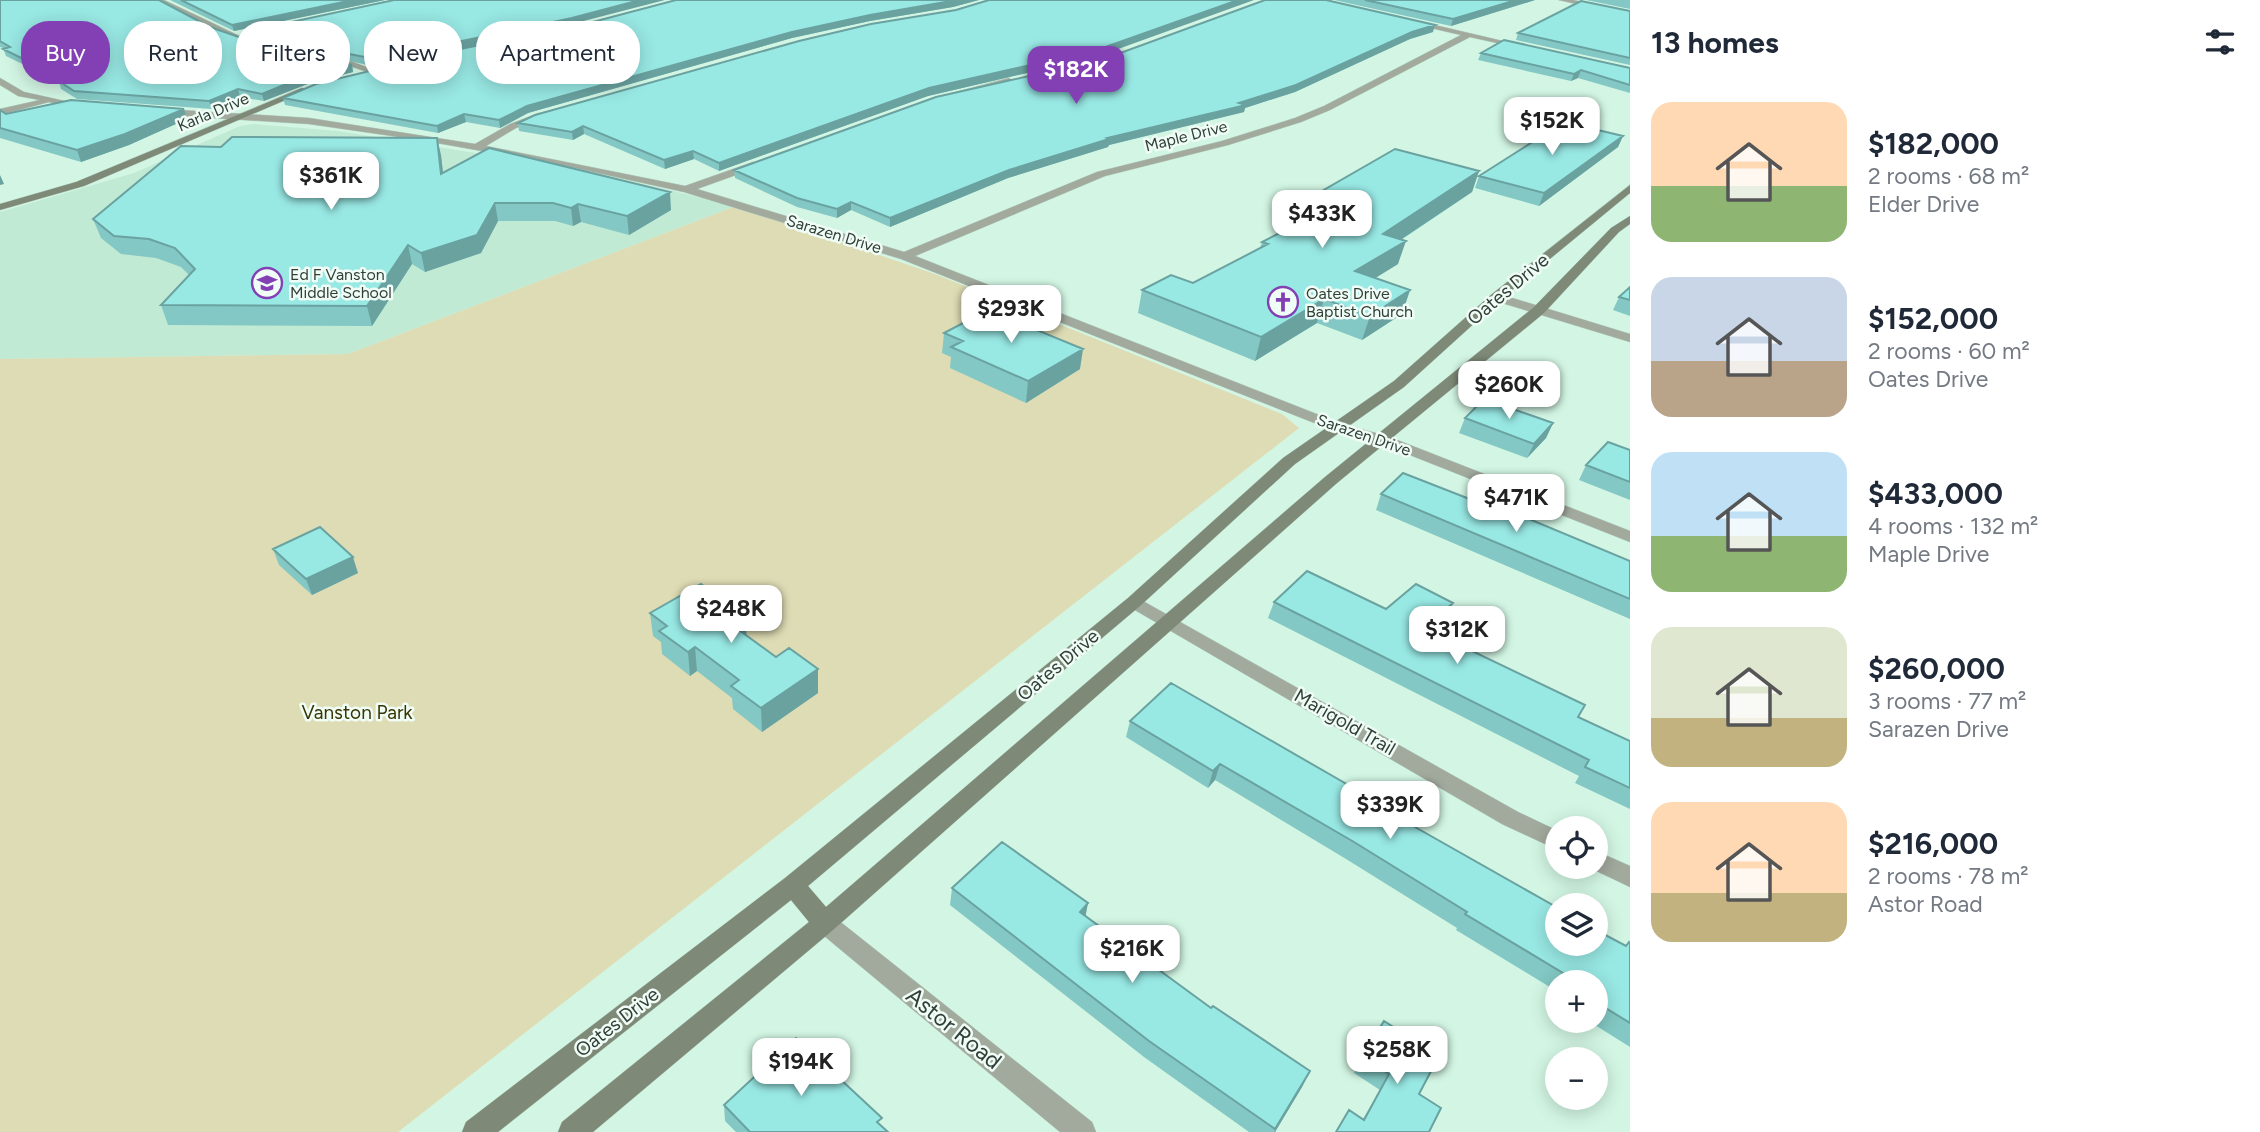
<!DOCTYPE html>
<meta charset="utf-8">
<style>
:root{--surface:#fff;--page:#f6f6f7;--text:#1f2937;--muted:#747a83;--accent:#8340b4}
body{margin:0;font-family:Figtree,sans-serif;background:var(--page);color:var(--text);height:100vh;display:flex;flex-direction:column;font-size:26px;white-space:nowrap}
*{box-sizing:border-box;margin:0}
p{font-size:23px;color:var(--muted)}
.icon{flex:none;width:38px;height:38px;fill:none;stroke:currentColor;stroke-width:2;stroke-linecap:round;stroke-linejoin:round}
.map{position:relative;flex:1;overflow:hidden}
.details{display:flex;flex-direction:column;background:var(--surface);width:630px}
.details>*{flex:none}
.banner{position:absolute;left:21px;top:21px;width:665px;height:63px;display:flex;gap:14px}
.controls{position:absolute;left:1545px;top:816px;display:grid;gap:14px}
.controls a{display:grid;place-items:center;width:63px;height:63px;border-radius:50%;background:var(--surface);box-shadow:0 4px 18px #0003;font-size:35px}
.price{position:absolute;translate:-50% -60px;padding:0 16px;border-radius:14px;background:#fff;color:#222;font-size:23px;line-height:46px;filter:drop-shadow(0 2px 4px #0008)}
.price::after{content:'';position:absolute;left:50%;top:42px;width:21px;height:16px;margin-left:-10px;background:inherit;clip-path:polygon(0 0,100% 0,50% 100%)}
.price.selected{background:var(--accent);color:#fff}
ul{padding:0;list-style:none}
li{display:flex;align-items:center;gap:21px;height:175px;padding:0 21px}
li span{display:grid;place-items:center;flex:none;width:196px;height:140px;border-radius:21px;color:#555}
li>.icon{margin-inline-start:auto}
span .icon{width:84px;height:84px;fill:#fffc;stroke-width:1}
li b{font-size:30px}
h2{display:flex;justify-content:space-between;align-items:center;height:84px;padding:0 21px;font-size:30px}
.pill{padding:0 24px;border-radius:28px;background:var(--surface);box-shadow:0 4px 18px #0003;font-size:24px;line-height:63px}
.pill.selected{background:var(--accent);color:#fff}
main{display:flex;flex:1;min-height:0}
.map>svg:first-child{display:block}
.built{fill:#c1ead5}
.green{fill:#dedcb4}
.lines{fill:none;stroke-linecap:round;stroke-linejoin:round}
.street-casing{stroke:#b3d1c2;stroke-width:1}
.secondary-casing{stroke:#b3d1c2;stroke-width:1}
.street{fill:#a2a99d;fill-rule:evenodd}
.secondary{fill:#7e8977;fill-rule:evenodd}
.wall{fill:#83c8c4}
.shaded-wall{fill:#6aa2a0}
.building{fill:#98e8e4;stroke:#6aa2a0;stroke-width:2}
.labels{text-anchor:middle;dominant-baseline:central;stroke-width:5;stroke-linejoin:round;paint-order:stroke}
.far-street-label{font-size:16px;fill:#323f38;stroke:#f0fdf6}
.far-poi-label{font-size:16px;fill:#323f38;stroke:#f0fdf6;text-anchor:start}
.street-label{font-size:19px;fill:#323f38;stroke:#f0fdf6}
.park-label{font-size:19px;fill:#393403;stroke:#f0fdf6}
.near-street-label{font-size:23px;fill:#323f38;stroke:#f0fdf6}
</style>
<main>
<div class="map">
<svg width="1630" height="1132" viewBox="0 0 1630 1132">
<rect width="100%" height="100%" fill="#d3f6e4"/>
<path class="built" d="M 254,124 L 338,131 L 589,171 L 736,206 L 348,354 L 0,359 L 0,212 L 134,173 L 240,126 Z"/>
<path class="green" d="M 736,206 L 935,274 L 1282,414 L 1299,428 L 398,1132 L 0,1132 L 0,359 L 348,354 Z"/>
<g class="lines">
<g class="street-casing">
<path id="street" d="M 154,0 L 164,0 L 248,40 L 241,42 Z
M 1559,0 L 1573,0 L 1630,12 L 1630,16 Z
M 1409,19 L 1528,47 L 1524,49 L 1470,37 L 1330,110 L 1301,122 L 1228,145 L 1105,176 L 915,256 L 1342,424 L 1387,436 L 1630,531 L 1630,542 L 1377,442 L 1332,430 L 901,259 L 684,192 L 566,166 L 420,140 L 309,124 L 163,115 L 158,112 L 163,109 L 309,118 L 475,144 L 510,124 L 539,113 L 544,116 L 542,118 L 516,128 L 486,146 L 685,186 L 753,162 L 761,162 L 761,166 L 697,189 L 904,252 L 1097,172 L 1222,141 L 1295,118 L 1324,106 L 1461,35 L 1409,23 Z
M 284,50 L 342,58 L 377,71 L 373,74 L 341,63 L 281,54 Z
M 0,78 L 24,92 L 87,106 L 82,109 L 49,102 L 0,115 L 0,109 L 40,100 L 18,96 L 0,85 Z
M 1009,78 L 1013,81 L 1012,83 L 948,99 L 943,96 Z
M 1496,293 L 1630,334 L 1630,342 L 1492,300 L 1490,297 Z
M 1134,596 L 1518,812 L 1558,831 L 1558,850 L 1502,824 L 1128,606 L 1125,602 Z
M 1596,851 L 1630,866 L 1630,887 L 1588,867 L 1596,866 Z
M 825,913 L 833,916 L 1092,1122 L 1096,1132 L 1060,1132 L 817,930 L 813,923 L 817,916 Z"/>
</g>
<g class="secondary-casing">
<path id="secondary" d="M 302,88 L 309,90 L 84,186 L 0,210 L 0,204 L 76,182 Z
M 1630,185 L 1630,193 L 1500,300 L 1404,387 L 1295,464 L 1140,606 L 808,886 L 826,907 L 1325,477 L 1534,307 L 1611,228 L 1630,216 L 1630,224 L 1619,232 L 1544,313 L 1337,483 L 833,930 L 593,1132 L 558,1132 L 562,1122 L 809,922 L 791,900 L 498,1132 L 462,1132 L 466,1122 L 785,878 L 1128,598 L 1283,458 L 1394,381 L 1492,294 Z"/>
</g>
<use href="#street" class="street"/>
<use href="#secondary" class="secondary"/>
</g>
<path class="wall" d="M 0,0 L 210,27 L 256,43 L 352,65 L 353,72 L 310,83 L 264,101 L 240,97 L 212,109 L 77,99 L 61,89 L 59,82 L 6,56 L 3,48 L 0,47 Z
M 170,0 L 385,0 L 234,31 Z
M 676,0 L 979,0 L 953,7 L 870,21 L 792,38 L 528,113 L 500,128 L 466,122 L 438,133 L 285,105 L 283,98 L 574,27 Z
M 1334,0 L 1535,0 L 1451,26 Z
M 1586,0 L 1630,0 L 1630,9 Z
M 956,10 L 1096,57 L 928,96 L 719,171 L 694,159 L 665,169 L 584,134 L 573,140 L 519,131 L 518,123 Z
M 1630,11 L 1630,65 L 1516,40 L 1518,33 Z
M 572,24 L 377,67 L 279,46 L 251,38 L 249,31 Z
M 1433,32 L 1410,39 L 1295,92 L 1245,108 L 1244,112 L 1109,145 L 1108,147 L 1008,178 L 890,227 L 851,210 L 837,218 L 797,207 L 735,178 L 734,170 L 1104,59 Z
M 1481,53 L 1630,68 L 1630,93 L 1578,78 L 1571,81 L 1478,60 Z
M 0,110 L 6,114 L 187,119 L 129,145 L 81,162 L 0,138 Z
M 1623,136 L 1618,147 L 1539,206 L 1475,188 L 1479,176 Z
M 221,147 L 441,155 L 443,173 L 671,210 L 629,235 L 581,222 L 573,226 L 555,221 L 498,221 L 481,253 L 425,272 L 412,264 L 372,326 L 168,325 L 161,305 L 189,275 L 181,267 L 156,258 L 121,254 L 101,238 L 93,219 Z
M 1479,171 L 1472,192 L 1401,240 L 1398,264 L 1375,278 L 1410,290 L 1402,314 L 1362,340 L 1317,323 L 1255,361 L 1138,313 L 1142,290 L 1193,283 L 1260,248 L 1262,242 L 1317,213 L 1316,213 L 1322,191 Z
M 1630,287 L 1630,316 L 1613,310 L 1619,297 Z
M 944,333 L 1080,369 L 1026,403 L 950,368 L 951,357 L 942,353 Z
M 1465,418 L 1553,423 L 1546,438 L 1527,458 L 1459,433 Z
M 1630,450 L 1630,500 L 1579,480 L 1586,465 Z
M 1381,494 L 1490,507 L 1630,561 L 1630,619 L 1376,510 Z
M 273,549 L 358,573 L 312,595 L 279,565 Z
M 1274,602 L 1386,609 L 1453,603 L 1446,619 L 1442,622 L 1483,642 L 1477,654 L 1578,717 L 1630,741 L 1630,809 L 1575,783 L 1579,776 L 1268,618 Z
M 650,613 L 745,616 L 746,635 L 776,657 L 818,669 L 818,693 L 762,732 L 733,709 L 732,698 L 697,671 L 690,676 L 662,654 L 661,642 L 653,636 Z
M 1130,721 L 1357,790 L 1356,794 L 1494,873 L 1625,946 L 1629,942 L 1630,943 L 1630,1047 L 1587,1020 L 1596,1020 L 1596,982 L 1558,982 L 1558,992 L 1456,930 L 1457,928 L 1346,859 L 1215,780 L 1208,788 L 1126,737 Z
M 952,888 L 1088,903 L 1085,916 L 1211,1008 L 1310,1071 L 1302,1087 L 1275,1132 L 1249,1132 L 1144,1057 L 950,905 Z
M 1384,1021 L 1419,1094 L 1363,1119 L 1380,1090 L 1354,1073 Z
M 724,1105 L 881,1125 L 888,1132 L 736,1132 L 725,1121 Z"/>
<path class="shaded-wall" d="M 353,0 L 385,0 L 234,31 L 232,25 Z
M 640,0 L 665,0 L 572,24 L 377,67 L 375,59 Z
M 957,0 L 979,0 L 953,7 L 870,21 L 792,38 L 528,113 L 500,128 L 499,120 L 527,106 L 792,32 L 870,15 Z
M 1238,0 L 1254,0 L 1096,57 L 928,96 L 719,171 L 719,163 L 929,88 Z
M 1516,0 L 1535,0 L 1451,26 L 1453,19 Z
M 1435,25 L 1433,32 L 1410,39 L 1295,92 L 1245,108 L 1244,112 L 1109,145 L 1108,147 L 1008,178 L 890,227 L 890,218 L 1009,170 L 1107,138 L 1239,103 L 1412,32 Z
M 352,65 L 353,72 L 310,83 L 264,101 L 262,94 L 308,75 Z
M 1581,70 L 1578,78 L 1571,81 L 1574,74 Z
M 238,89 L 240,97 L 212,109 L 209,101 Z
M 184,109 L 187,119 L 129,145 L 81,162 L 77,150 Z
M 464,114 L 466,122 L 438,133 L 437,126 Z
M 583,126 L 584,134 L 573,140 L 572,132 Z
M 1623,136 L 1618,147 L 1539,206 L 1544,193 Z
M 437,138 L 441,155 L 445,192 L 441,174 Z
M 693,151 L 694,159 L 665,169 L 664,160 Z
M 1479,171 L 1472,192 L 1376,256 L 1383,234 Z
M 0,175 L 4,184 L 0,185 Z
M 670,192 L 671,210 L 629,235 L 627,216 Z
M 851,202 L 851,210 L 837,218 L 837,209 Z
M 495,203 L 498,221 L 481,253 L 425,272 L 421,253 Z
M 578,204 L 581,222 L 573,226 L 571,208 Z
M 1406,241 L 1398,264 L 1348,295 L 1355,271 Z
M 408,245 L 412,264 L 372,326 L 367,306 Z
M 1410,290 L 1402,314 L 1362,340 L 1370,316 Z
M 1324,299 L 1317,323 L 1255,361 L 1261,337 Z
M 1083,349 L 1080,369 L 1026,403 L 1028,381 Z
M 1553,423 L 1546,438 L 1527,458 L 1534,444 Z
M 353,557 L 358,573 L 312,595 L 306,579 Z
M 1453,603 L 1446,619 L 1427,635 L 1434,619 Z
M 745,616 L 747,640 L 732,625 Z
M 695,647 L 697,671 L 690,676 L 688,652 Z
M 818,669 L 818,693 L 762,732 L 761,708 Z
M 1220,764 L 1215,780 L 1208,788 L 1213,771 Z
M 1088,903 L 1085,919 L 1080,912 Z
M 1310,1071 L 1302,1087 L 1275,1132 L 1274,1132 Z"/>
<path class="building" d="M 0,0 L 159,0 L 210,27 L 256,43 L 352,65 L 308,75 L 262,94 L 238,89 L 209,101 L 74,91 L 59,81 L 66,80 L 3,49 L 10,47 L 0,41 Z
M 181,0 L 353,0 L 232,25 Z
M 394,0 L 640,0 L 572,18 L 375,59 L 277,40 L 249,31 Z
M 676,0 L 957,0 L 870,15 L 792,32 L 527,106 L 499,120 L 464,114 L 437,126 L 283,98 L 316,84 L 465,48 L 574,27 Z
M 989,0 L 1238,0 L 1097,50 L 929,88 L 719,163 L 693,151 L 664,160 L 583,126 L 572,132 L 518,123 L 535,115 L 799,41 L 871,24 L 956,10 Z
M 1265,0 L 1326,0 L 1435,25 L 1412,32 L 1296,85 L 1239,103 L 1246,105 L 1107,138 L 1109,139 L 1009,170 L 890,218 L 851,202 L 837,209 L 797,198 L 734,170 L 936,97 L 1104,59 Z
M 1365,0 L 1516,0 L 1453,19 Z
M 1581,1 L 1630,11 L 1630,58 L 1518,33 Z
M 1504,40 L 1630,68 L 1630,85 L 1581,70 L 1574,74 L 1481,53 Z
M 71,100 L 184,109 L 125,134 L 77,150 L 0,128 L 0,110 L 6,114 Z
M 1564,122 L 1623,136 L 1544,193 L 1479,176 Z
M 232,137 L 437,138 L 441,174 L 489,148 L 670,192 L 627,216 L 578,204 L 571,208 L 553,203 L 495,203 L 477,235 L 421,253 L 408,245 L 367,306 L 161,305 L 195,269 L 175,248 L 149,239 L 114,236 L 93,219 L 181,146 L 221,147 Z
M 1395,149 L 1479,171 L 1383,234 L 1406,241 L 1355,271 L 1410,290 L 1370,316 L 1324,299 L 1261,337 L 1142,290 L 1171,275 L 1193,283 L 1268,244 L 1262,242 L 1346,199 L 1322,191 Z
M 1630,287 L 1630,300 L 1619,297 Z
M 988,310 L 1083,349 L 1028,381 L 951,347 L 963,341 L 944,333 Z
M 1484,399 L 1553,423 L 1534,444 L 1465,418 Z
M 1608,442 L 1630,450 L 1630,482 L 1586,465 Z
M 1403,473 L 1490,507 L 1493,504 L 1630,561 L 1630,599 L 1381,494 Z
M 320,527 L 353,557 L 306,579 L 273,549 Z
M 1307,571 L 1386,609 L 1416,584 L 1453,603 L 1434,619 L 1483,642 L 1474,652 L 1585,705 L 1578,717 L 1630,741 L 1630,788 L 1585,767 L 1589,760 L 1274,602 Z
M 701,584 L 745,616 L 732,625 L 776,657 L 789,648 L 818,669 L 761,708 L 731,686 L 739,680 L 695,647 L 688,652 L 659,631 L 667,626 L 650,613 Z
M 1171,683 L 1357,790 L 1355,793 L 1558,908 L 1558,943 L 1596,943 L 1596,930 L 1626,946 L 1629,942 L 1630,943 L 1630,1023 L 1596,1002 L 1596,999 L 1599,994 L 1596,992 L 1596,982 L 1578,982 L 1465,914 L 1467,912 L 1354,842 L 1220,764 L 1213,771 L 1130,721 Z
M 1002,842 L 1088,903 L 1080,912 L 1211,1008 L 1213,1006 L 1310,1071 L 1275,1129 L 1149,1041 L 952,888 Z
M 1384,1021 L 1439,1056 L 1419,1094 L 1441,1108 L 1429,1132 L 1336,1132 L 1349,1110 L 1364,1120 L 1389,1074 L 1362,1057 Z
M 796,1038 L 882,1118 L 877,1122 L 888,1132 L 750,1132 L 724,1105 Z"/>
<defs>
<g id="school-ring" transform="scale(1.575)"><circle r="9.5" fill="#f0fdf6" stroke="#8340b4" stroke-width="1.5"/><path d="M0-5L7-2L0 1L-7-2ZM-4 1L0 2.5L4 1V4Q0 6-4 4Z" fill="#8340b4"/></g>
<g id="church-ring" transform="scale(1.575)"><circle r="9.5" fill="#f0fdf6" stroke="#8340b4" stroke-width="1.5"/><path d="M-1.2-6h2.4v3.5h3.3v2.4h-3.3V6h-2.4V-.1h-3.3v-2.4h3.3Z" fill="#8340b4"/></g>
</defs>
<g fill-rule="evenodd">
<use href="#school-ring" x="267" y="283"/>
<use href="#church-ring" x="1283" y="302"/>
</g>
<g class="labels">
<g class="far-street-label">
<text transform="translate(213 112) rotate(-23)">Karla Drive</text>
<text transform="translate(1186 136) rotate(-14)">Maple Drive</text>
<text transform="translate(834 234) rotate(17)">Sarazen Drive</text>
<text transform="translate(1364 435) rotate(19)">Sarazen Drive</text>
</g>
<g class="far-poi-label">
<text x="290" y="274">Ed F Vanston<tspan x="290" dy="18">Middle School</tspan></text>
<text x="1306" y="293">Oates Drive<tspan x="1306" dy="18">Baptist Church</tspan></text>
</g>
<g class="street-label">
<text transform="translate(1508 289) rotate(-40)">Oates Drive</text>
<text transform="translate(1058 665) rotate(-40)">Oates Drive</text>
<text transform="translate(1345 722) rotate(30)">Marigold Trail</text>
<text transform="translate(617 1022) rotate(-38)">Oates Drive</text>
</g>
<g class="park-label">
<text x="357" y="712">Vanston Park</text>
</g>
<g class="near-street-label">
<text transform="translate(954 1028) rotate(39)">Astor Road</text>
</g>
</g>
</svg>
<div class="controls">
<a><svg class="icon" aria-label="locate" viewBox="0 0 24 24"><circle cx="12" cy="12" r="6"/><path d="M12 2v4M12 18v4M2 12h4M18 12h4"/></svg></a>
<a><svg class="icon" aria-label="layers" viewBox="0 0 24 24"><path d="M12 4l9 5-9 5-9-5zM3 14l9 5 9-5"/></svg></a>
<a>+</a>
<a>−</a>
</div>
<b class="price selected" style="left:1076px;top:106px">$182K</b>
<b class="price" style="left:1552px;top:157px">$152K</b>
<b class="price" style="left:331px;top:212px">$361K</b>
<b class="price" style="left:1322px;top:250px">$433K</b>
<b class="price" style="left:1011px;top:345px">$293K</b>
<b class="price" style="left:1509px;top:421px">$260K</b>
<b class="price" style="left:1516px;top:534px">$471K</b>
<b class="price" style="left:731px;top:645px">$248K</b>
<b class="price" style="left:1457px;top:666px">$312K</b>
<b class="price" style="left:1390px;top:841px">$339K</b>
<b class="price" style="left:1132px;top:985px">$216K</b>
<b class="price" style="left:1397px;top:1086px">$258K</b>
<b class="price" style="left:801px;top:1098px">$194K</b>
<div class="banner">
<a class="pill selected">Buy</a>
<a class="pill">Rent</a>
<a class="pill">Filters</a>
<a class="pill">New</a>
<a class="pill">Apartment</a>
</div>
</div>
<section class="details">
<h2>13 homes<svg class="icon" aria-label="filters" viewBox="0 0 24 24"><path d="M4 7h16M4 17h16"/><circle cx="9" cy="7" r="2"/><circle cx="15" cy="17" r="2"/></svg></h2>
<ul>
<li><span style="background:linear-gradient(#ffd9b3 60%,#8fb573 0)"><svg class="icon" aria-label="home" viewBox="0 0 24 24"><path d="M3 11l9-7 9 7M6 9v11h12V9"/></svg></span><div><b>$182,000</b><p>2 rooms · 68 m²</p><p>Elder Drive</p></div></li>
<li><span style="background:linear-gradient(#c9d6e8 60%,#b9a48a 0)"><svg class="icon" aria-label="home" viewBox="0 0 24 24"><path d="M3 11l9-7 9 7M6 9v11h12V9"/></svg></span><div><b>$152,000</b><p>2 rooms · 60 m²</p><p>Oates Drive</p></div></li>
<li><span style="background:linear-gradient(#bfe0f5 60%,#8fb573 0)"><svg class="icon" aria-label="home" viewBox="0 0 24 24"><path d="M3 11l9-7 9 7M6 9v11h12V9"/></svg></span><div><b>$433,000</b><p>4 rooms · 132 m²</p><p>Maple Drive</p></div></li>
<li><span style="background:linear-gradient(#dfe7d0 65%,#c2b280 0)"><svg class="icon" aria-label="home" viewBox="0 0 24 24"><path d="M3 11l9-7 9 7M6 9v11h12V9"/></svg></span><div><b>$260,000</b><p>3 rooms · 77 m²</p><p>Sarazen Drive</p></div></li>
<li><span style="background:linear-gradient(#ffd9b3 65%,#c2b280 0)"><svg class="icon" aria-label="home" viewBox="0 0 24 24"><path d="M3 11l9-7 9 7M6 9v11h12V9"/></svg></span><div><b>$216,000</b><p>2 rooms · 78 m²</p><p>Astor Road</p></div></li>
</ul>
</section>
</main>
